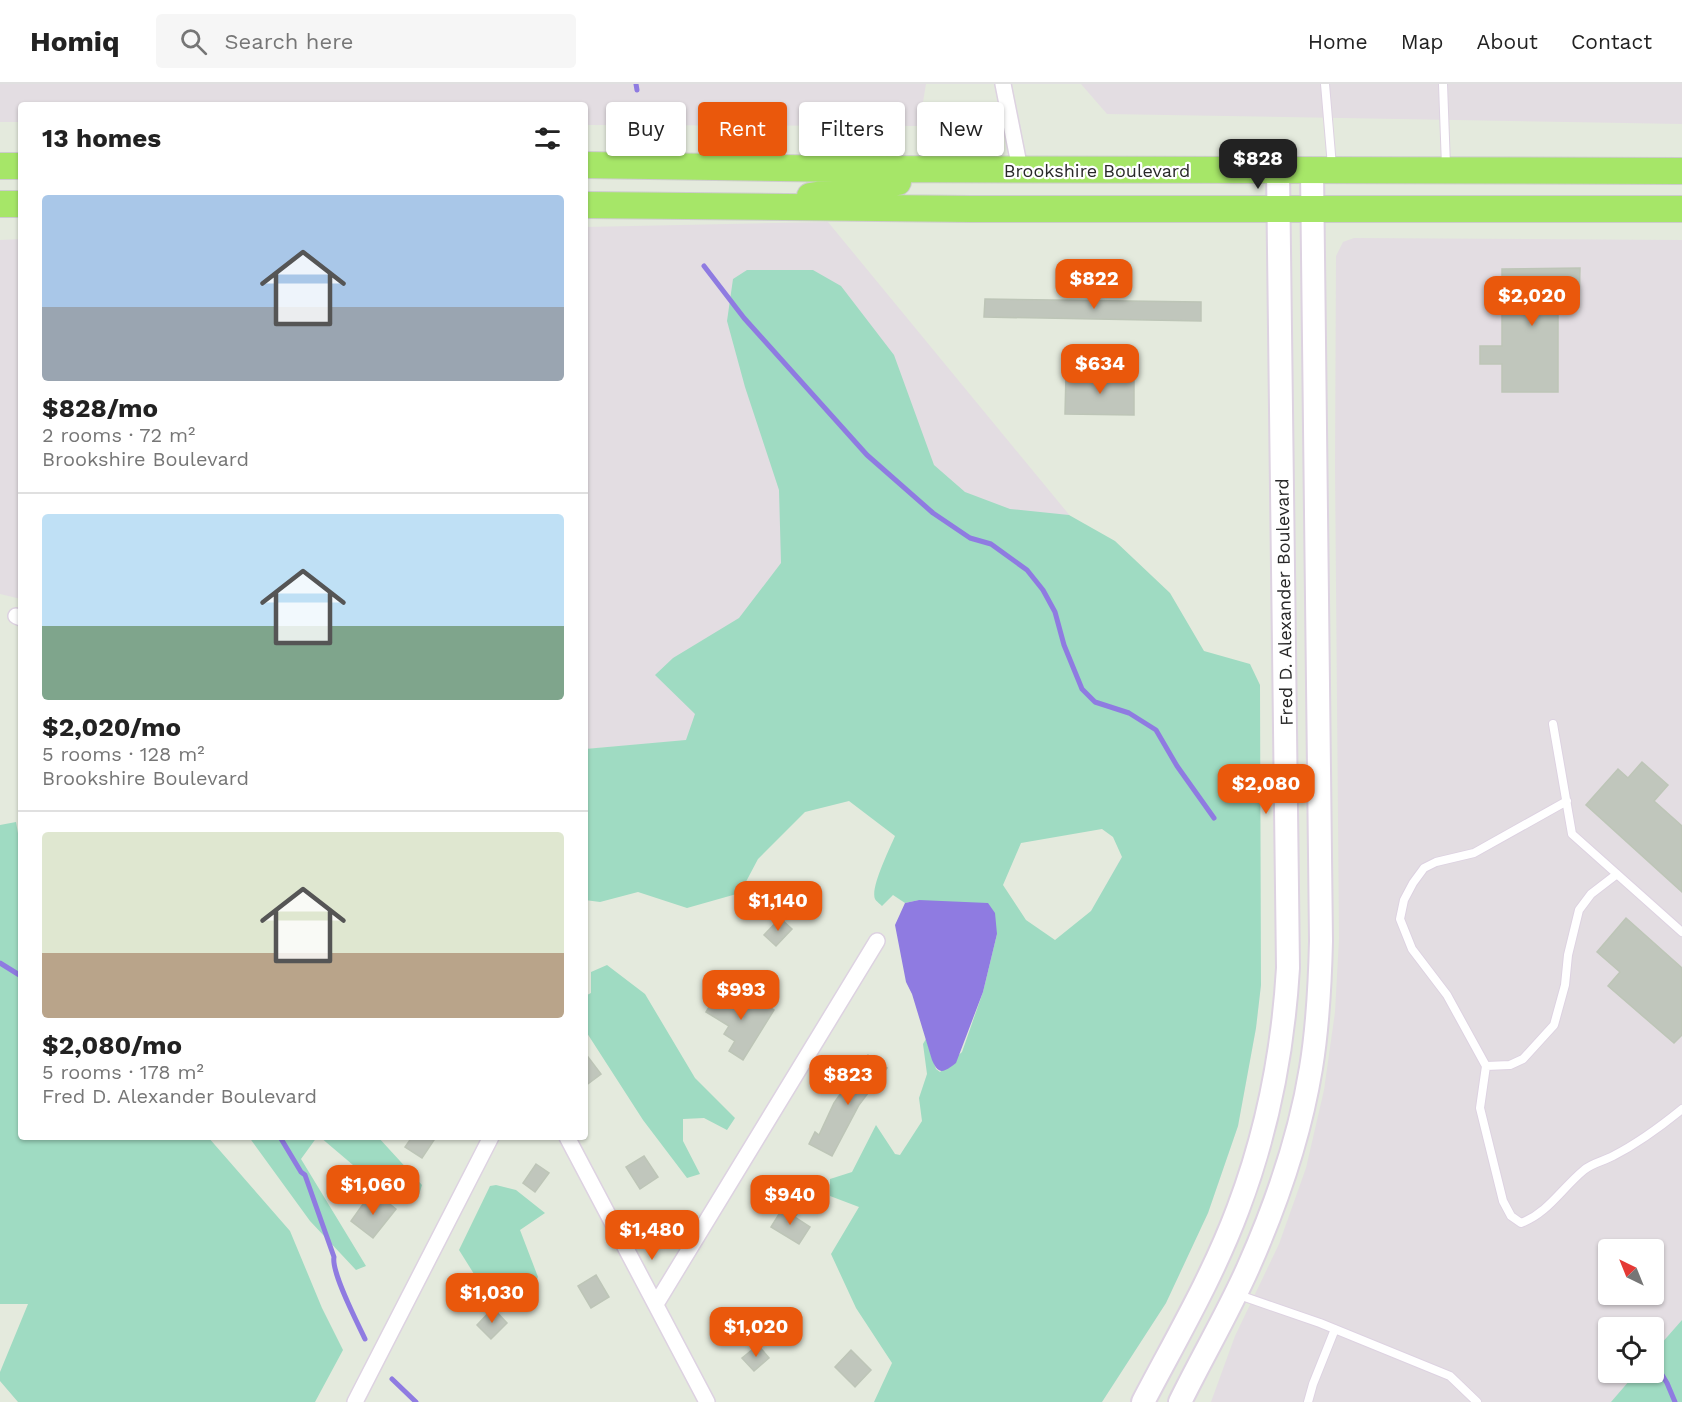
<!DOCTYPE html>
<meta charset="utf-8">
<style>
:root{--surface:#fff;--page:#f6f6f6;--text:#222;--muted:#767676;--line:#e0e0e0;--accent:#ea580c}
body{margin:0;font-family:"Work Sans",sans-serif;background:var(--page);color:var(--text);height:100vh;display:flex;flex-direction:column;font-size:22px;white-space:nowrap}
*{box-sizing:border-box;margin:0}
p{font-size:20px;color:var(--muted)}
.icon{flex:none;width:33px;height:33px;fill:none;stroke:currentColor;stroke-width:2;stroke-linecap:round;stroke-linejoin:round}
.map{position:relative;flex:1;overflow:hidden}
.details{position:absolute;left:18px;top:18px;width:570px;height:1038px;display:flex;flex-direction:column;background:var(--surface);border-radius:6px;box-shadow:0 2px 4px #0004}
.details>*{flex:none}
.top-card{position:absolute;left:606px;top:18px;width:570px;height:54px;display:flex;gap:12px}
.needle{width:39px;rotate:317deg}
.controls{position:absolute;left:1598px;top:1155px;display:grid;gap:12px}
.controls a{display:grid;place-items:center;width:66px;height:66px;border-radius:6px;background:var(--surface);box-shadow:0 2px 4px #0004;font-size:30px}
.price{position:absolute;translate:-50% -51px;padding:0 14px;border-radius:12px;background:var(--accent);color:#fff;font-size:20px;line-height:39px;filter:drop-shadow(0 2px 3px #0008)}
.price::after{content:'';position:absolute;left:50%;top:36px;width:18px;height:14px;margin-left:-9px;background:inherit;clip-path:polygon(0 0,100% 0,50% 100%)}
.price.on{background:#222;color:#fff}
ul{padding:0;list-style:none}
li{display:grid;align-content:center;gap:12px;height:318px;padding:0 24px}
li+li{border-top:2px solid var(--line)}
li span{display:grid;place-items:center;height:186px;border-radius:6px;color:#555}
li>.icon{margin-inline-start:auto}
span .icon{width:108px;height:108px;fill:#fffc;stroke-width:1}
li b{font-size:26px}
h2{display:flex;justify-content:space-between;align-items:center;height:72px;padding:0 24px;font-size:26px}
.chip{padding:0 21px;border-radius:6px;background:var(--surface);box-shadow:0 2px 4px #0004;font-size:21px;line-height:54px}
.chip.on{background:var(--accent);color:#fff}
header{display:flex;align-items:center;gap:36px;box-sizing:border-box;height:84px;padding:0 30px;background:var(--surface);border-bottom:2px solid var(--line)}
header strong{font-size:28px}
nav{display:flex;gap:33px;margin-inline-start:auto;font-size:21px}
.search{width:420px;height:54px;background:var(--page);display:flex;align-items:center;gap:15px;box-sizing:border-box;padding:0 21px;border-radius:6px;color:var(--muted);font-size:22px}
.map>svg:first-child{display:block}
.industrial{fill:#e3dde2;fill-rule:evenodd}
.green{fill:#9fdbc2;fill-rule:evenodd}
.water{fill:#8f7be1}
.lines{fill:none;stroke-linecap:round;stroke-linejoin:round}
.stream{stroke:#8f7be1;stroke-width:5}
.building{fill:#c0c6bc;stroke:#bdc5b7;stroke-width:1.5}
.service-casing{stroke:#ddd2e1;stroke-width:10}
.minor-casing{stroke:#ddd2e1;stroke-width:18}
.secondary-casing{stroke:#ddd2e1;stroke-width:26}
.trunk-casing{stroke:#ccc;stroke-width:28}
.service{stroke:#fff;stroke-width:8}
.minor{stroke:#fff;stroke-width:15}
.secondary{stroke:#fff;stroke-width:22}
.trunk{stroke:#a6e668;stroke-width:26}
.labels{text-anchor:middle;dominant-baseline:central;stroke-width:4.5;stroke-linejoin:round;paint-order:stroke}
.street-label{font-size:18px;fill:#292929;stroke:#fff}
</style>
<header>
<strong>Homiq</strong>
<div class="search"><svg class="icon" aria-label="search" viewBox="0 0 24 24"><circle cx="10" cy="10" r="6"/><path d="M15 15l6 6"/></svg>Search here</div>
<nav><a>Home</a><a>Map</a><a>About</a><a>Contact</a></nav>
</header>
<div class="map">
<svg width="1682" height="1318" viewBox="0 0 1682 1318">
<rect width="100%" height="100%" fill="#e4eadd"/>
<path class="industrial" d="M 0,0 L 926,0 L 919,42 L 585,41 L 585,21 L 21,21 L 21,38 L 0,38 Z
M 1081,0 L 1682,0 L 1682,40 L 1107,30 Z
M 828,138 L 1216,609 L 1261,901 L 1256,944 L 1238,1042 L 1208,1129 L 1166,1219 L 1102,1318 L 933,1108 L 1164,698 L 912,638 L 585,665 L 585,143 Z
M 1354,154 L 1682,156 L 1682,1318 L 1211,1318 L 1235,1252 L 1279,1160 L 1306,1084 L 1324,1006 L 1335,928 L 1339,855 L 1335,382 L 1336,172 L 1343,158 ZM 1608,1166 L 1653,1166 L 1653,1210 L 1608,1210 ZM 1608,1244 L 1653,1244 L 1653,1288 L 1608,1288 Z
M 21,155 L 21,515 L 0,510 L 0,156 Z"/>
<path class="green" d="M 747,186 L 813,186 L 841,202 L 894,271 L 934,381 L 965,408 L 1010,425 L 1069,431 L 1115,457 L 1170,509 L 1204,567 L 1250,580 L 1260,601 L 1261,901 L 1256,944 L 1238,1042 L 1208,1129 L 1166,1219 L 1102,1318 L 874,1318 L 892,1279 L 856,1224 L 831,1170 L 859,1123 L 830,1112 L 830,1095 L 852,1088 L 876,1041 L 895,1070 L 900,1071 L 922,1037 L 919,1014 L 927,990 L 923,960 L 926,955 L 936,985 L 940,988 L 962,968 L 983,908 L 997,850 L 919,816 L 905,819 L 893,811 L 882,822 C 880,820 876,817 875,815 C 870,804 890,764 895,752 L 849,717 L 805,728 L 758,775 L 740,809 L 687,824 L 638,808 L 600,818 L 585,816 L 585,665 L 686,656 L 695,630 L 655,591 L 673,574 L 739,534 L 781,479 L 779,406 L 745,303 L 727,237 L 733,195 ZM 1102,745 L 1113,753 L 1122,773 L 1091,827 L 1055,856 L 1026,836 L 1003,801 L 1021,759 Z
M 16,738 L 21,766 L 21,1053 L 208,1053 L 290,1147 L 322,1224 L 343,1266 L 315,1318 L 18,1318 L 0,1297 L 0,1288 L 28,1220 L 0,1220 L 0,741 Z
M 607,881 L 645,910 L 695,994 L 735,1034 L 727,1046 L 704,1034 L 683,1035 L 683,1057 L 700,1090 L 687,1094 L 643,1036 L 585,946 L 585,912 L 591,909 L 591,888 Z
M 249,1053 L 317,1053 L 301,1075 L 366,1182 L 356,1186 L 310,1137 Z
M 320,1053 L 378,1053 L 422,1101 L 418,1114 L 373,1098 Z
M 496,1101 L 516,1106 L 545,1129 L 520,1146 L 538,1193 L 528,1212 L 507,1218 L 479,1198 L 459,1166 L 490,1102 Z
M 1682,1236 L 1682,1318 L 1611,1318 L 1636,1289 L 1653,1288 L 1653,1269 Z"/>
<path class="water" d="M 919,816 L 988,819 L 995,829 L 997,850 L 983,908 L 956,979 C 944,988 939,992 932,976 L 912,910 L 906,898 L 895,841 L 905,819 Z"/>
<g class="lines">
<path class="stream" d="M 636,0 L 637,6
M 704,182 L 744,234 L 867,371 L 933,429 L 970,454 L 991,460 L 1027,486 L 1043,506 L 1055,528 L 1064,561 L 1082,605 L 1095,618 L 1129,629 L 1156,646 L 1177,682 L 1214,734
M 0,879 L 21,892
M 280,1053 L 301,1088 L 305,1091 L 334,1173 C 331,1188 357,1238 365,1255
M 1653,1276 L 1667,1299 L 1675,1318
M 392,1295 L 416,1318"/>
</g>
<path class="building" d="M 1580,184 L 1579,223 L 1558,223 L 1558,308 L 1502,308 L 1502,280 L 1480,280 L 1480,262 L 1502,262 L 1502,185 Z
M 985,215 L 1201,218 L 1201,237 L 984,233 Z
M 1066,290 L 1134,291 L 1134,331 L 1065,330 Z
M 1642,678 L 1668,701 L 1654,717 L 1682,742 L 1682,808 L 1586,721 L 1618,685 L 1628,694 Z
M 780,834 L 792,845 L 776,862 L 764,851 Z
M 1626,834 L 1682,884 L 1682,951 L 1674,959 L 1608,902 L 1620,888 L 1597,868 Z
M 718,908 L 745,924 L 752,912 L 774,926 L 743,976 L 729,967 L 735,957 L 724,950 L 729,942 L 706,928 Z
M 585,969 L 601,990 L 585,1002 Z
M 868,971 L 887,984 L 859,1021 L 832,1072 L 809,1060 L 815,1048 L 819,1051 L 834,1019 Z
M 412,1053 L 436,1053 L 422,1074 L 405,1063 Z
M 644,1072 L 658,1093 L 640,1105 L 626,1083 Z
M 536,1080 L 549,1089 L 535,1108 L 523,1099 Z
M 368,1113 L 376,1119 L 381,1113 L 396,1125 L 373,1154 L 351,1137 Z
M 784,1122 L 797,1130 L 795,1133 L 810,1143 L 799,1160 L 771,1143 Z
M 596,1191 L 609,1213 L 591,1224 L 578,1202 Z
M 493,1224 L 507,1239 L 491,1255 L 477,1241 Z
M 758,1261 L 769,1274 L 754,1287 L 742,1274 Z
M 851,1266 L 871,1286 L 855,1303 L 835,1283 Z"/>
<g class="lines">
<g class="service-casing">
<path id="service" d="M 1325,0 L 1332,82
M 1443,0 L 1446,82
M 1553,640 L 1572,750 L 1682,848
M 1567,717 L 1474,769 L 1436,778 L 1424,784 L 1413,799 L 1404,816 L 1400,835 L 1412,865 L 1447,911 L 1486,982 L 1480,1024 L 1503,1117 L 1511,1132 L 1521,1139 C 1548,1129 1562,1104 1584,1086 C 1592,1079 1604,1077 1613,1072 C 1638,1059 1660,1043 1682,1025
M 1486,982 L 1510,981 L 1523,975 L 1554,941 L 1565,901 L 1568,871 L 1579,826 L 1591,810 L 1617,790
M 1239,1211 L 1320,1239 L 1450,1292 L 1477,1318
M 1308,1318 L 1313,1300 L 1335,1245"/>
</g>
<g class="minor-casing">
<path id="minor" d="M 1003,0 L 1020,85
M 16,532 L 21,534
M 567,1053 L 707,1318
M 656,1220 L 877,857
M 355,1318 L 491,1053"/>
</g>
<g class="secondary-casing">
<path id="secondary" d="M 1143,1318 C 1176,1255 1213,1192 1238,1125 C 1268,1046 1283,967 1288,884 L 1278,86
M 1180,1318 C 1202,1273 1228,1229 1248,1184 C 1276,1121 1300,1052 1311,984 C 1318,942 1320,899 1321,857 L 1312,86"/>
</g>
<g class="trunk-casing">
<path id="trunk" d="M 585,81 L 853,85 L 1682,87
M 0,82 L 21,82
M 810,112 L 898,98
M 0,120 L 21,120
M 585,121 L 971,125 L 1682,125"/>
</g>
<use href="#service" class="service"/>
<use href="#minor" class="minor"/>
<use href="#secondary" class="secondary"/>
<use href="#trunk" class="trunk"/>
</g>
<g class="labels">
<g class="street-label">
<text x="1097" y="86">Brookshire Boulevard</text>
<text transform="translate(1284 518) rotate(-91)">Fred D. Alexander Boulevard</text>
</g>
</g>
</svg>
<div class="controls">
<a><svg class="needle" viewBox="-14 -14 28 28"><path d="M0-13l5 13h-10z" fill="#e53935"/><path d="M0 13l5-13h-10z" fill="#767676"/></svg></a>
<a><svg class="icon" aria-label="locate" viewBox="0 0 24 24"><circle cx="12" cy="12" r="6"/><path d="M12 2v4M12 18v4M2 12h4M18 12h4"/></svg></a>
</div>
<b class="price on" style="left:1258px;top:106px">$828</b>
<b class="price" style="left:1094px;top:226px">$822</b>
<b class="price" style="left:1532px;top:243px">$2,020</b>
<b class="price" style="left:1100px;top:311px">$634</b>
<b class="price" style="left:1266px;top:731px">$2,080</b>
<b class="price" style="left:778px;top:848px">$1,140</b>
<b class="price" style="left:741px;top:937px">$993</b>
<b class="price" style="left:848px;top:1022px">$823</b>
<b class="price" style="left:373px;top:1132px">$1,060</b>
<b class="price" style="left:790px;top:1142px">$940</b>
<b class="price" style="left:652px;top:1177px">$1,480</b>
<b class="price" style="left:492px;top:1240px">$1,030</b>
<b class="price" style="left:756px;top:1274px">$1,020</b>
<div class="top-card">
<a class="chip">Buy</a>
<a class="chip on">Rent</a>
<a class="chip">Filters</a>
<a class="chip">New</a>
</div>
<section class="details">
<h2>13 homes<svg class="icon" aria-label="filters" viewBox="0 0 24 24"><path d="M4 7h16M4 17h16"/><circle cx="9" cy="7" r="2"/><circle cx="15" cy="17" r="2"/></svg></h2>
<ul>
<li><span style="background:linear-gradient(#a9c7e8 60%,#9aa5b1 0)"><svg class="icon" aria-label="home" viewBox="0 0 24 24"><path d="M3 11l9-7 9 7M6 9v11h12V9"/></svg></span><div><b>$828/mo</b><p>2 rooms · 72 m²</p><p>Brookshire Boulevard</p></div></li>
<li><span style="background:linear-gradient(#bfe0f5 60%,#7fa58c 0)"><svg class="icon" aria-label="home" viewBox="0 0 24 24"><path d="M3 11l9-7 9 7M6 9v11h12V9"/></svg></span><div><b>$2,020/mo</b><p>5 rooms · 128 m²</p><p>Brookshire Boulevard</p></div></li>
<li><span style="background:linear-gradient(#dfe7d0 65%,#b9a48a 0)"><svg class="icon" aria-label="home" viewBox="0 0 24 24"><path d="M3 11l9-7 9 7M6 9v11h12V9"/></svg></span><div><b>$2,080/mo</b><p>5 rooms · 178 m²</p><p>Fred D. Alexander Boulevard</p></div></li>
</ul>
</section>
</div>
